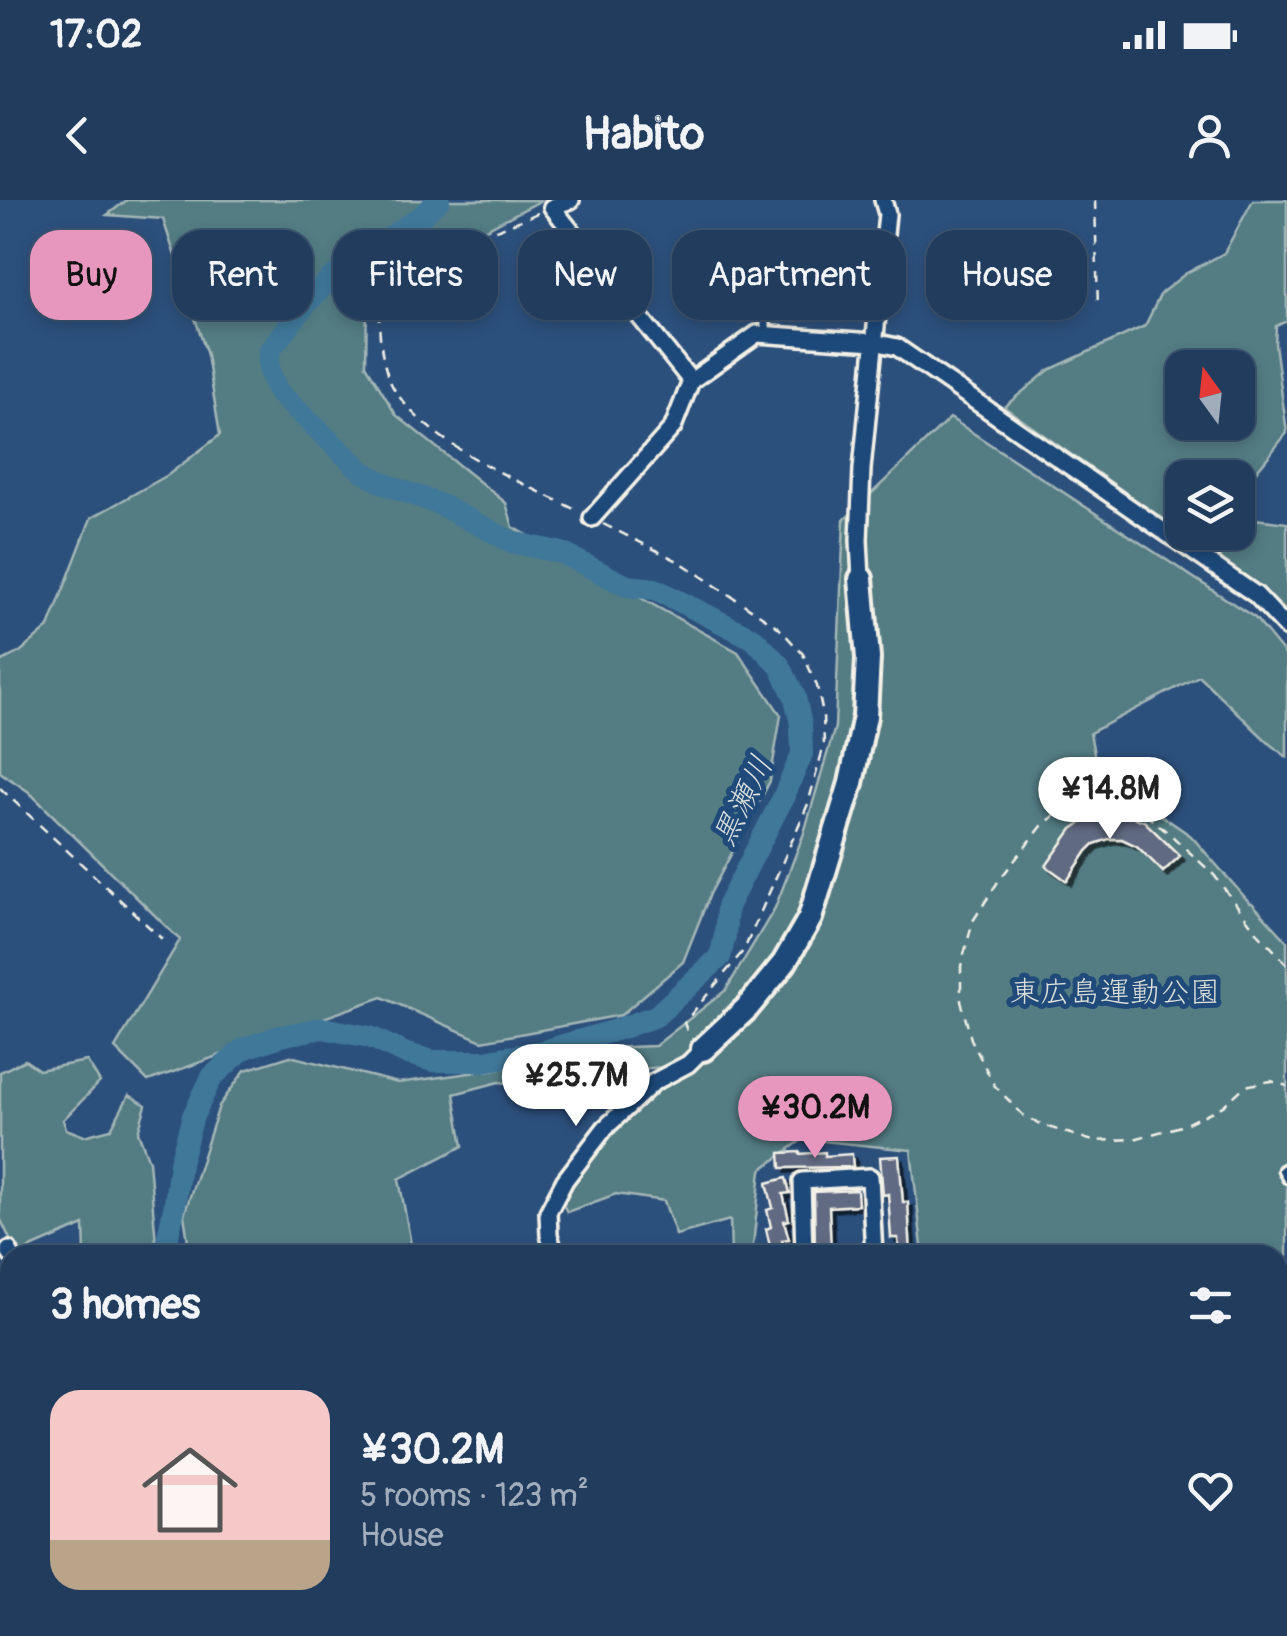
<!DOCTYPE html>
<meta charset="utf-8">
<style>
:root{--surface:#213c5d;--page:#2d4766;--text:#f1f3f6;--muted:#a2adbc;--line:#3e5672;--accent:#e797bd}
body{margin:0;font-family:Pangolin,"Klee One",sans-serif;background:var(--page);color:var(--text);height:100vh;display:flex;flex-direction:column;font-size:38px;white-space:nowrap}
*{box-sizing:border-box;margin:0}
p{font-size:32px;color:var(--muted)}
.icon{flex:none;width:55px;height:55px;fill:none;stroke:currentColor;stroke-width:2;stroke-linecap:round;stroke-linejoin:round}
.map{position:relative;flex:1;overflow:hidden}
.side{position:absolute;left:0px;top:1045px;width:1288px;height:392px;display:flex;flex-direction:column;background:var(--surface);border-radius:30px 30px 0 0;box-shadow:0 5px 15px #0003,0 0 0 2px var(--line)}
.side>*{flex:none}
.guide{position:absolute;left:30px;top:30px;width:1228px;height:90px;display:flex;gap:20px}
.needle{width:65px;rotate:345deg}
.controls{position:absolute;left:1165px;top:150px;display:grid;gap:20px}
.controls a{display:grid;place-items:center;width:90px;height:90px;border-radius:20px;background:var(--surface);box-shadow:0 5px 15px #0003,0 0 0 2px var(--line);font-size:50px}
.price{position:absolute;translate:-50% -85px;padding:0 22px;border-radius:35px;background:#fff;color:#222;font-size:32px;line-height:65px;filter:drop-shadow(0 2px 5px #0008)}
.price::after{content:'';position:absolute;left:50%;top:60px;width:30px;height:22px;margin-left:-15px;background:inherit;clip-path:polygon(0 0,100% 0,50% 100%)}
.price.on{background:var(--accent);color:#111}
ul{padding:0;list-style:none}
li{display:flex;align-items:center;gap:30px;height:250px;padding:0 50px}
li span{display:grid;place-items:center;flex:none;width:280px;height:200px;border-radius:30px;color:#555}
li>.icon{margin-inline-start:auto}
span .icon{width:120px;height:120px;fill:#fffc;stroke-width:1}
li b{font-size:42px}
h2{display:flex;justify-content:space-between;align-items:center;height:120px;padding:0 50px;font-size:42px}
.chip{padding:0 35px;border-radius:30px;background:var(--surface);box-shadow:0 5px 15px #0003,0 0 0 2px var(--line);font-size:35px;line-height:90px}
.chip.on{background:var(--accent);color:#111}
.status{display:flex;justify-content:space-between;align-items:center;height:70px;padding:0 50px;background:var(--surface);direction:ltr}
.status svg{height:28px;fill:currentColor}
header{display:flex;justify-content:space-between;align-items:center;height:130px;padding:0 50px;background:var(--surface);font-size:45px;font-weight:700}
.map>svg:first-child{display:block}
.green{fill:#537c83;stroke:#a4b6b6;stroke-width:2.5;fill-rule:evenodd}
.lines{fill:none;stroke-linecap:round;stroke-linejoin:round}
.river{stroke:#40789a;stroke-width:22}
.building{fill:#606a82;stroke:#f4f1e8;stroke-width:2.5;filter:url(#shadow)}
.lane-casing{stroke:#f4f1e8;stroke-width:15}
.street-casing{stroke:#f4f1e8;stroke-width:22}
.secondary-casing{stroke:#f4f1e8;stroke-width:30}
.path{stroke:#f4f1e8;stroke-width:2.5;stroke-dasharray:10 8;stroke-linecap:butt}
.lane{stroke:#1f4a7a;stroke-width:8}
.street{stroke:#1f4a7a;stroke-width:15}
.secondary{stroke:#1f4a7a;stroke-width:22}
.labels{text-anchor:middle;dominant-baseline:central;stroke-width:10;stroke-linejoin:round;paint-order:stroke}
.park-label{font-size:30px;fill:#dcdfd9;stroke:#1f4a7a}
.water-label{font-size:32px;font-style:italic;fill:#d9dfdc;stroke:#1f4a7a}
</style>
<div class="status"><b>17:02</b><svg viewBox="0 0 49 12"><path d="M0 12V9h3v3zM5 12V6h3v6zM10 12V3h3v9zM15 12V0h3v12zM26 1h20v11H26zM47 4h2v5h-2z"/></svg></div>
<header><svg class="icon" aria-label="back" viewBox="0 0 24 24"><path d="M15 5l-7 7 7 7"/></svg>Habito<svg class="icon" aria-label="person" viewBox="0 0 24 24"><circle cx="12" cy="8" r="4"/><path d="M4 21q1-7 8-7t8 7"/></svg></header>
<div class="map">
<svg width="1287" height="1436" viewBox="0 0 1287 1436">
<defs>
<filter id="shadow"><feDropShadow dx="4.5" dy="4.5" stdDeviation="0" flood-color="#0009"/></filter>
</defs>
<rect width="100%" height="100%" fill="#2c507c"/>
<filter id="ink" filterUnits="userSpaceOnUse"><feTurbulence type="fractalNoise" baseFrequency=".01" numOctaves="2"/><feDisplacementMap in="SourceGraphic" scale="20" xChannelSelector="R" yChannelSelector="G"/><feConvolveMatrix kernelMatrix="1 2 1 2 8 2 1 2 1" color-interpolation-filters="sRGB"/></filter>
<g filter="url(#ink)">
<path class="green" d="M 127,0 L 542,0 L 389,79 L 367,100 L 366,165 L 396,215 L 506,303 L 513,327 L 738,452 L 781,515 L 770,581 L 710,694 L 683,762 L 621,815 L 482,841 L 382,797 L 148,881 L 115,848 L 180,740 L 29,592 L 0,572 L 0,462 L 20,452 L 49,427 L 91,318 L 168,275 L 220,235 L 207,155 L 163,19 L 107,15 Z
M 1253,0 L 1287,0 L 1287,121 L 1276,126 L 1275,144 L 1287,233 L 1255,273 L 1235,277 L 1182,278 L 1181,287 L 1182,288 L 1182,332 L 1238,332 L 1238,317 L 1287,323 L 1287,412 L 1255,384 L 1004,207 L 1049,170 L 1145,126 L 1161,93 L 1185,74 L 1224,53 ZM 1182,168 L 1238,168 L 1238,222 L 1182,222 Z
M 950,218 L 1255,418 L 1287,457 L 1287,557 L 1271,545 L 1199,476 L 1090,533 L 1095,559 L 1109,575 L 1139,600 L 1191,636 L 1250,703 L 1252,703 L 1287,741 L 1287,1143 L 1278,1145 L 1278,1055 L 1095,1055 L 1086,1051 L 1078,1055 L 923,1055 L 911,950 L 803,939 L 761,970 L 752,1055 L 731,1055 L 730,1020 L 676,1035 L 664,1001 L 616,994 L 567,1012 L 553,985 L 623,902 L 665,867 L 557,875 L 524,885 L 499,882 L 454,894 L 463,946 L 399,979 L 413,1055 L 190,1055 L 184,1015 L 219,906 L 245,870 L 290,856 L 398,883 L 491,870 L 604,848 L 655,846 L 726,790 L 775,708 L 804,633 L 835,527 L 844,320 Z
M 25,860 L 39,870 L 87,861 L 100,882 L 63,920 L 66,929 L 84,936 L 111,929 L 129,895 L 146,905 L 138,932 L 149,961 L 157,1055 L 85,1055 L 84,1025 L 17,1054 L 0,1018 L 0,872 Z
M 301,1428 L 560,1428 L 570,1436 L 300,1436 Z
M 1046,1428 L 1266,1428 L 1268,1436 L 1042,1436 Z"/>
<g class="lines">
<path class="river" d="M 167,1055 L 166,1046 L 175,1004 L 180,963 L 193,916 L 212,877 L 243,849 L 280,836 L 322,828 L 370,837 L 404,853 L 433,861 L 484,861 L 543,851 L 619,829 L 656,816 L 720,757 L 725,736 L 727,707 L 783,598 L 802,554 L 801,525 L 795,497 L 780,466 L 754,439 L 655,389 L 627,386 L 562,353 L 512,342 L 441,305 L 387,285 L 363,272 L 278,192 L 269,171 L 269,151 L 307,103 L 330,79 L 424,14 L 439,0
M 804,1428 L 821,1436"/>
</g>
<path class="building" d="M 1116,612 L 1144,621 L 1180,656 L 1163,672 L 1137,646 L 1122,639 L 1109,639 L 1094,644 L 1087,651 L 1067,681 L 1046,666 L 1072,629 L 1087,619 L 1101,614 Z
M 800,952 L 800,954 L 825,952 L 825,956 L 852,954 L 853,967 L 781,968 L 780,953 Z
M 899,956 L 903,1002 L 908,1002 L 911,1055 L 899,1055 L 898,1038 L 891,1038 L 888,994 L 883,995 L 880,957 Z
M 786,978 L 790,993 L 783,994 L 789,1020 L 784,1021 L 789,1039 L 782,1040 L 786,1055 L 772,1055 L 766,1029 L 771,1027 L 767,1010 L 773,1008 L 767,983 Z
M 857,990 L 858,1005 L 829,1007 L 831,1049 L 815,1050 L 814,992 Z"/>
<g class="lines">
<g class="lane-casing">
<path id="lane" d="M 767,135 C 762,114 769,104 772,84 C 775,69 775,56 779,42
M 1287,968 L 1283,970 L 1287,978"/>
</g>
<g class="street-casing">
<path id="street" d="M 571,0 L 552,7 L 691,181
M 592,318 L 673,227 L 691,181 L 757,134 L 874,142 L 897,147 L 1256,395 L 1287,428
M 861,379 L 859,340 L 862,269 L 887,14 L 883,0
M 9,1050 L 11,1055
M 555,1055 L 549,1035 L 548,1012 L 565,980 L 605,928 L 654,882 L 688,864 L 703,849
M 804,1055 L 802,981 L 870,977 L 874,1055
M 1278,1149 L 1287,1148
M 0,1204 L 10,1201
M 0,1326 L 10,1322
M 0,1359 L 10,1389
M 23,1428 L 25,1436
M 151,1428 L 161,1436
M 648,1428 L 672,1436
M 921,1428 L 936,1436
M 624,1436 L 627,1428"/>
</g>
<g class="secondary-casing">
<path id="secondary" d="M 703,849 L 747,808 L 784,763 L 810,718 L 851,583 L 865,516 L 868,458 L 861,379"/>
</g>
<path class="path" d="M 1095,0 L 1098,108
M 538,13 L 394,72 C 378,92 378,112 380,137 C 382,157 386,179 398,195 C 437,249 520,281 578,311
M 603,324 L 680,362 L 778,427 L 803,454 L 817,486 L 823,514 L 824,545 L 808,604 L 744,750 L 684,823 L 690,838
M 0,588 L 162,739
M 1287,764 L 1256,731 L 1214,675 L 1172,636 L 1135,606 L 1111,598 L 1087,595 L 1071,602 L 1042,626 L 999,680 L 973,721 L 961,766 L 961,801 L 971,839 L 994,885 L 1023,915 L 1045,926 L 1093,941 L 1134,939 L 1181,926 L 1223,906 L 1245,886 L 1271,881 L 1287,886"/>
<use href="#lane" class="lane"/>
<use href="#street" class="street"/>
<use href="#secondary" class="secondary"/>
</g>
</g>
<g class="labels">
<g class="park-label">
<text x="1115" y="792">東広島運動公園</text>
</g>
<g class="water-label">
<text transform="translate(743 601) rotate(-64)">黒瀬川</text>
</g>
</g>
</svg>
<div class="controls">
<a><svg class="needle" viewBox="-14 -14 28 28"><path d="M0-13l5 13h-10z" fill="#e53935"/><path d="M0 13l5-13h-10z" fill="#a2adbc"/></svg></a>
<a><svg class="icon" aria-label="layers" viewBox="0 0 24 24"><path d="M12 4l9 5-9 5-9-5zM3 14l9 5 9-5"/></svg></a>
</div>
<b class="price" style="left:1110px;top:642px">¥14.8M</b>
<b class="price" style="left:576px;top:929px">¥25.7M</b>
<b class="price on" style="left:815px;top:961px">¥30.2M</b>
<div class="guide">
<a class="chip on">Buy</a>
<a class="chip">Rent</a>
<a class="chip">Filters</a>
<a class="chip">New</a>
<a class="chip">Apartment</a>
<a class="chip">House</a>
</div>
<section class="side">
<h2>3 homes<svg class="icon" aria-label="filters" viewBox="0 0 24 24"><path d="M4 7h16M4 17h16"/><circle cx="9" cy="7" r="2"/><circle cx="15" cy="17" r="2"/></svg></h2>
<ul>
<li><span style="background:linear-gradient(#f6c9c9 75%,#b9a48a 0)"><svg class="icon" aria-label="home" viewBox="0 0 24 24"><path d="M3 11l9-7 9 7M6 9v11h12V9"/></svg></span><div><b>¥30.2M</b><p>5 rooms · 123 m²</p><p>House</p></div><svg class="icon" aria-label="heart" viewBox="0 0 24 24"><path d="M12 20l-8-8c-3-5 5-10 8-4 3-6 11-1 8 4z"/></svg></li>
</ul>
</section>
</div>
